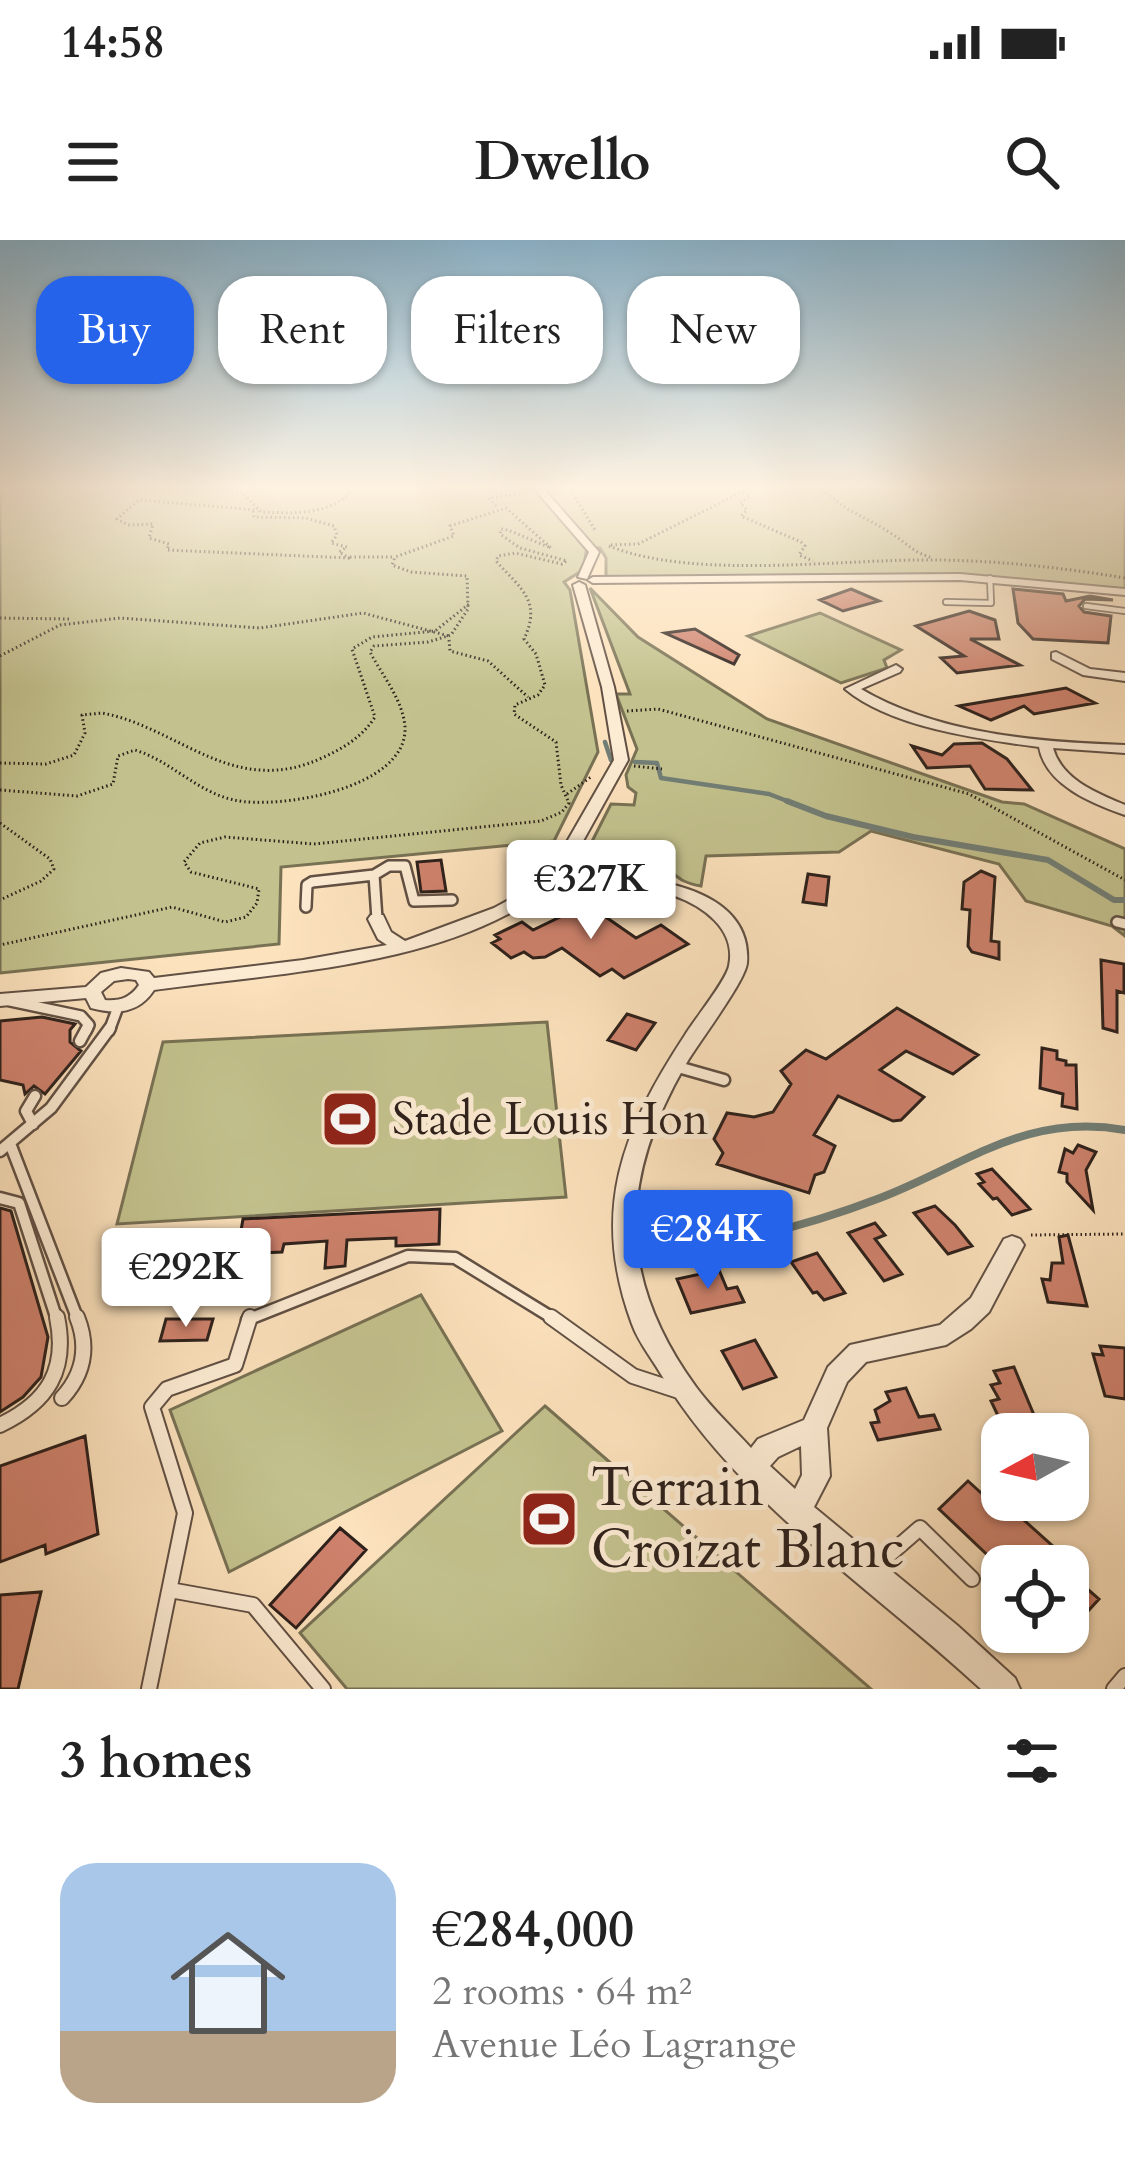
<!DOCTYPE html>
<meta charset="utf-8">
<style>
:root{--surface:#fff;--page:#f6f6f6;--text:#222;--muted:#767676;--accent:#2563eb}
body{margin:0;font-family:Cardo,serif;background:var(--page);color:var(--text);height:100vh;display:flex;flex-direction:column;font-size:45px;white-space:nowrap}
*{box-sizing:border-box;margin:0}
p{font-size:39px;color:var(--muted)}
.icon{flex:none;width:66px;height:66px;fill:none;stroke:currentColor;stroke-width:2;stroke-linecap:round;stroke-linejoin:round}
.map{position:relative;height:1449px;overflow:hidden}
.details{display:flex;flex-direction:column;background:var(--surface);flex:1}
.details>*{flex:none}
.top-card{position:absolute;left:36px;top:36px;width:1053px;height:108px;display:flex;gap:24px}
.needle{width:78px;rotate:262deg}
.controls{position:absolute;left:981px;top:1173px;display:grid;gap:24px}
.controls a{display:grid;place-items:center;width:108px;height:108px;border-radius:24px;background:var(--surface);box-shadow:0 3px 9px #0004;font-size:60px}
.price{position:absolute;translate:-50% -102px;padding:0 27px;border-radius:12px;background:#fff;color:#222;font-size:39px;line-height:78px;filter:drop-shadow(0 3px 6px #0008)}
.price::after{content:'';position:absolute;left:50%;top:72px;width:36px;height:27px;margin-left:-18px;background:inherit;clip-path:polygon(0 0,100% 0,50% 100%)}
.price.current{background:var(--accent);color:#fff}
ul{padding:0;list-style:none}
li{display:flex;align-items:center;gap:36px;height:300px;padding:0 60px}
li span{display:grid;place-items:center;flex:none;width:336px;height:240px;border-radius:36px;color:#555}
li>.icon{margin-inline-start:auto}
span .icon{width:144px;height:144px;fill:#fffc;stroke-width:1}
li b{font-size:51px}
h2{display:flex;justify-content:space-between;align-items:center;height:144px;padding:0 60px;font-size:51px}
.chip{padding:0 42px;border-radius:36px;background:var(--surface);box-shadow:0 3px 9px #0004;font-size:42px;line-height:108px}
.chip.current{background:var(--accent);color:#fff}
.status{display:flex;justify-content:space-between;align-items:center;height:84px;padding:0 60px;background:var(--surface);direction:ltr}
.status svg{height:33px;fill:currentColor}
header{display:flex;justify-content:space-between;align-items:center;height:156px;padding:0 60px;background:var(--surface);font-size:54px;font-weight:700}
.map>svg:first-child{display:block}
.green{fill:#c3c28e;stroke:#787154;stroke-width:3}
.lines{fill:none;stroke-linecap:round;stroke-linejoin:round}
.stream-far2{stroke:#717e76;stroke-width:4.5}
.stream-far1{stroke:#717e76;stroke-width:6}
.stream{stroke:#717e76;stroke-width:8}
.building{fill:#cf826d;stroke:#2d201b;stroke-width:3}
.service-far3-casing{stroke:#615044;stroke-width:8}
.service-far2-casing{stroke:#615044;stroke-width:14}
.service-far1-casing{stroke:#615044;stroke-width:15}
.service-casing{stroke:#615044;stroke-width:18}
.minor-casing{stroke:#615044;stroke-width:4}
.path{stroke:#2d201b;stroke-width:3;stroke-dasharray:1.5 3;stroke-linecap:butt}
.service-far3{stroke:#fdecd4;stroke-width:4.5}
.service-far2{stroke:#fdecd4;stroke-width:9}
.service-far1{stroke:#fdecd4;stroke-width:10}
.service{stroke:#fdecd4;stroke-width:14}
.minor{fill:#fdecd4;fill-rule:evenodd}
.labels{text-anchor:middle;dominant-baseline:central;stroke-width:10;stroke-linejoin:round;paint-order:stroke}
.poi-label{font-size:45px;fill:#2d201b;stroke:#fdecd4;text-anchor:start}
.near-poi-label{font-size:54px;fill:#2d201b;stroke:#fdecd4;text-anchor:start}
</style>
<div class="status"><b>14:58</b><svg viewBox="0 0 49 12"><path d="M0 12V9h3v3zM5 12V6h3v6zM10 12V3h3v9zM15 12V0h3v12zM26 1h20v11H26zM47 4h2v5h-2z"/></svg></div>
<header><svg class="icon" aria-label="menu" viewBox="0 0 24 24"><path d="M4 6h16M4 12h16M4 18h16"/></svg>Dwello<svg class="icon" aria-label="search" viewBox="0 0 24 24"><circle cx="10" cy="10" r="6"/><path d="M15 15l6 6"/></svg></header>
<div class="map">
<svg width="1125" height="1449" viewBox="0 0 1125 1449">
<rect width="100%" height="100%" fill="#fce2bd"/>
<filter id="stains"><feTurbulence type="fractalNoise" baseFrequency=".00167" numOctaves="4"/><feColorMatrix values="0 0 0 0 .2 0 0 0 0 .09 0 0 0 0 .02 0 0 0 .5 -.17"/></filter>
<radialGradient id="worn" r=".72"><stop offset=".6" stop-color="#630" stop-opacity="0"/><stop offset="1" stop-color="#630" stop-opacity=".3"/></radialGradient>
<path class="green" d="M 0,246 L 1125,246 L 1125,349 L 940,334 L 606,338 L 606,318 L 600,308 L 587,308 L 583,330 L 564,342 L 570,350 L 598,512 L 554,601 L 281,627 L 279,704 L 0,733 Z
M 590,348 L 638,397 L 767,479 L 1002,562 L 1024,564 L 1125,609 L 1125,696 L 1112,686 L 1026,661 L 999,624 L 871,591 L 839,612 L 706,616 L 701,646 C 676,642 677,633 658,624 C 633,613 603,622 578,629 L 611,564 L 634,565 L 636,553 L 628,547 L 626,535 L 637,509 L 616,454 L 630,454 Z
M 820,373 L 901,410 L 884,420 L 887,428 L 841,443 L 748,396 Z
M 547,782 L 566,957 L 117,984 L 163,802 Z
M 421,1055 L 502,1191 L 229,1332 L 170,1170 Z
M 545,1166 L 871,1449 L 347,1449 L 300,1393 Z"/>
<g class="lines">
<path class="stream-far2" d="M 605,502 L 611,520
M 635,522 L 657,523 L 661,538 L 769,554 L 795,564"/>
<path class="stream-far1" d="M 787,561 L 826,576 L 913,597 L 1048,620 L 1114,660 L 1125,660"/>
<path class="stream" d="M 646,1012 C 727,1007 804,987 880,958 C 966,925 1026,872 1125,890"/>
</g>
<path class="building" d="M 851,349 L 879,361 L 843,371 L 820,360 Z
M 1013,349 L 1063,354 L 1066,361 L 1090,356 L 1113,360 L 1085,359 L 1079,366 L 1084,372 L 1111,376 L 1108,403 L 1033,399 L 1018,383 Z
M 969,371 L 995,380 L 999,399 L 970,399 L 1020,425 L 957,433 L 941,418 L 964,416 L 916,386 Z
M 695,389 L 739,415 L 734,424 L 665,393 Z
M 1066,448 L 1095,463 L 1034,474 L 1024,466 L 991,480 L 959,466 Z
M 982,503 L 1007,519 L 1032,550 L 985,549 L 970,526 L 927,528 L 912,506 L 942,515 L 954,504 Z
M 441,620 L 446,651 L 421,652 L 417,622 Z
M 981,631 L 995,637 L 991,701 L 999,702 L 999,719 L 972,712 L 968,706 L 970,670 L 962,669 L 964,642 Z
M 808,634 L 829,637 L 826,665 L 803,662 Z
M 587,664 L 636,698 L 661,685 L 688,704 L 624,738 L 612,729 L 600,736 L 562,708 L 545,717 L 533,718 L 524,712 L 511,718 L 492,703 L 500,699 L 495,695 L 522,682 L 533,690 Z
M 1101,720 L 1124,724 L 1124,753 L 1117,751 L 1117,792 L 1103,788 Z
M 897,768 L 978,815 L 953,834 L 906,811 L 880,830 L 924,857 L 901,880 L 893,881 L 838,856 L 814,895 L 835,906 L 824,932 L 815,935 L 809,953 L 717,924 L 723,913 L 714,899 L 727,873 L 754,877 L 773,872 L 791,844 L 781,831 L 806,810 L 826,819 Z
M 627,774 L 655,783 L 636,810 L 608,800 Z
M 42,777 L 75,784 L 70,790 L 70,802 L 81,811 L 45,854 L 34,846 L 25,854 L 23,845 L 0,840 L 0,781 Z
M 1042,808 L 1057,811 L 1057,819 L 1066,821 L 1066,825 L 1076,825 L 1077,869 L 1062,866 L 1063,854 L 1040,848 Z
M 1078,905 L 1096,912 L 1086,930 L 1093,970 L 1067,942 L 1067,934 L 1059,932 L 1065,909 L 1073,913 Z
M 992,929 L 1030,969 L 1012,975 L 997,958 L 993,959 L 979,944 L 984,942 L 977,934 Z
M 935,966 L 955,985 L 972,1006 L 948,1014 L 914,973 Z
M 0,968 L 11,971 L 48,1097 L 41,1137 L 23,1157 L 0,1172 Z
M 440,969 L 439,1004 L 396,1006 L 396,998 L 347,1000 L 345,1026 L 325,1028 L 327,1001 L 284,1004 L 282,1012 L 237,1014 L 243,979 Z
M 875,983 L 885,995 L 875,999 L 902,1034 L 884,1041 L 848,993 Z
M 1068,995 L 1087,1066 L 1048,1062 L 1042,1039 L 1050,1040 L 1052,1023 L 1063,1023 L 1059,997 Z
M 817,1013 L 845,1053 L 824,1060 L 817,1052 L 813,1053 L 791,1022 Z
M 719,1030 L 727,1049 L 737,1047 L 744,1062 L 691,1073 L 677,1039 Z
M 166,1079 L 213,1079 L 207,1100 L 160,1101 Z
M 755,1100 L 776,1137 L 743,1149 L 722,1111 Z
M 1100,1106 L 1125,1108 L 1125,1159 L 1105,1156 L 1093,1114 L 1103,1115 Z
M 1014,1127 L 1034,1175 L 1000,1180 L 991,1161 L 999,1159 L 991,1145 L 1000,1143 L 994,1131 Z
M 906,1148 L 919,1177 L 934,1175 L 940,1189 L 878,1200 L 871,1183 L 879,1182 L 875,1170 L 890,1161 L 886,1152 Z
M 85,1196 L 98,1294 L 46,1314 L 45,1305 L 0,1322 L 0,1226 Z
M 968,1241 L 990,1261 L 996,1255 L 1075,1326 L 999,1326 L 939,1269 Z
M 340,1288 L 366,1310 L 296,1388 L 270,1365 Z
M 1068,1332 L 1099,1359 L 1068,1393 Z
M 41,1352 L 18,1449 L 0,1449 L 0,1355 Z"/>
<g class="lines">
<g class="service-far3-casing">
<path id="service-far3" d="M 946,362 L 991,363 L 990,338
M 1086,366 L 1125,371"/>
</g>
<g class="service-far2-casing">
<path id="service-far2" d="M 306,667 L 307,645 L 312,642 L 374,635
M 377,679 L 374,635 L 389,626 L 405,626 L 414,661 L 452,660
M 1117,682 L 1125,684
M 10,761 L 81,776 L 89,785 L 86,791
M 109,791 L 118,767"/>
</g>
<g class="service-far1-casing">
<path id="service-far1" d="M 80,801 L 87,788
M 678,827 L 724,840
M 33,884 L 26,871 L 35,856
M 11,906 L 78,1080
M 0,911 L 51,868 L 110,788
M 0,958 L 19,963 L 57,1080
M 247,1080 L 408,1016 L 455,1018 L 556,1080"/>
</g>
<g class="service-casing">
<path id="service" d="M 551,1077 L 633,1136 L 682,1152
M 62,1158 C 84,1134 89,1107 77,1077
M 0,1185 C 48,1162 68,1130 57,1077
M 875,1327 L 920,1288 L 972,1339
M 170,1350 L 253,1365 L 323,1449
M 149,1449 L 185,1273 L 152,1167 L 167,1149 L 235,1125 L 250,1077
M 1114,1449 L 1125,1436"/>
</g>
<g class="minor-casing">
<path id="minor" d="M 532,246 L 541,246 L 599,312 L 587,339 L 578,337 L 589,312 Z
M 960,334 L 1125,349 L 1125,355 L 960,340 L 593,343 L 588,340 L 593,337 Z
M 579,342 L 585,345 L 614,447 L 628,520 L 563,637 C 620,632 754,638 747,723 C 745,742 698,803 686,824 C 619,939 616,1037 696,1147 C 712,1169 733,1188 751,1208 L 758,1199 L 804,1180 L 828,1127 L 850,1105 L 940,1085 L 971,1058 L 1004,999 L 1012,996 L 1020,999 L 1024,1005 L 989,1072 L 971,1089 L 946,1105 L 866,1122 L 847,1142 L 827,1188 L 830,1236 L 814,1267 L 958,1386 L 1015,1438 L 1020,1449 L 981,1449 C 872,1348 736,1261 659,1131 C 650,1116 638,1101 632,1084 C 590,971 622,891 685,795 C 694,780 726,741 729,726 C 737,689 702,665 672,655 C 642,645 586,639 555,647 C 538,652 524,666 508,674 C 474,692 435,705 397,714 C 317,733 235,739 154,750 C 139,773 117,775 91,768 L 86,758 L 0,766 L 0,754 L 86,747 L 101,733 L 121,728 L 149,732 L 154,738 L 303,720 L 387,705 L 378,699 L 368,679 L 371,675 L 383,675 L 391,692 L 405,701 L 494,668 L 545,640 L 614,520 L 602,447 L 573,345 ZM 128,739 L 136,740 L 139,745 C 130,758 120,761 105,760 L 101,752 L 114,741 ZM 801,1206 L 802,1235 L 795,1249 L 770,1226 L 778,1217 Z
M 1056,412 L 1090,429 L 1125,433 L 1125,441 L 1083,435 L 1052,419 L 1052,413 Z
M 896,425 L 902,429 L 900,432 L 861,449 C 937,494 1038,502 1125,505 L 1125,513 L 1053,508 C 1062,540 1097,553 1125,565 L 1125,575 C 1091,563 1046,545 1039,507 C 979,499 892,488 845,449 Z"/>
</g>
<path class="path" d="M 196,246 L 242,252 L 261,272 C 292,273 324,276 349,254 L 348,246
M 465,246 L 501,253
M 568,246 L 595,290
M 820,246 C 845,273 864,275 892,294 C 908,304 914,313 933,318
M 0,248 L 9,246
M 743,253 L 750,256 L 740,263 L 747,270 L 741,276 L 801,302 L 805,306 L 799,315 L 813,321
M 496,266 L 489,258 L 524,253
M 253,271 L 254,277 L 306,278 L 334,286 L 337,295 L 331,303 L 347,307 L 339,312 L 349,318 L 167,310 L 169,304 L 149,298 L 153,284 L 128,285 L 117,279 L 139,260 L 258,270
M 611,305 L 638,304 L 748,249 L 764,246
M 609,306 C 697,341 844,318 941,320 C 1003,321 1064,328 1125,338
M 350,317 L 395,317
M 0,378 L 71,379
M 449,400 L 450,411 L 488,421 L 528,457
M 0,416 L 60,385 L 120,378 L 260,388 L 363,373 L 449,396
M 627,471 L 658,469 L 969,554 L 1125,640
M 0,523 L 46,524 L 74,515 L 85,493 L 82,475 L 102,473 C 179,487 234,560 324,517 C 344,508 363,496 375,477 L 352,409 L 372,397 L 435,391 L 469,364
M 634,526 L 662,529
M 0,550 L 77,556 L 113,544 L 118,516 L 135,510 C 171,521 197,552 234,560 C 277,570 408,549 405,487 C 403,460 382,435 370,412 L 374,406 L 428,402 L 451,395 L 468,369 L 467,336 L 411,332 L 392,325 L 395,317 L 454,296 L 450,286 L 506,268 L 551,308 L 508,290 L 501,289 L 500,294 L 520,308 L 567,321 L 562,324 L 515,313 L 498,316 L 496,321 C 521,349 542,361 524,399 L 536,414 L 545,445 L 538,455 L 515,465 L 514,474 L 556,502 L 561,545 L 569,563 L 562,572 L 541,581 L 314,604 L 225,597 L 200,603 L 184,622 L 191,632 L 259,649 L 257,663 L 246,677 L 225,682 L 172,667 L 0,705
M 567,554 L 591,537
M 0,583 L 50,619 L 54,629 L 41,641 L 0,660
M 1031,995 L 1125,994"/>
<use href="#service-far3" class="service-far3"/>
<use href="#service-far2" class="service-far2"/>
<use href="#service-far1" class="service-far1"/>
<use href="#service" class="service"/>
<use href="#minor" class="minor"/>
</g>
<linearGradient id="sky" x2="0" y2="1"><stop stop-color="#8bb8d3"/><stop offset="0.55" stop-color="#fef2e1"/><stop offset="1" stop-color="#fef2e1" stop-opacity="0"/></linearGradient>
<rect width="1125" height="449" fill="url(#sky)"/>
<defs>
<g id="stadium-square" transform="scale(3)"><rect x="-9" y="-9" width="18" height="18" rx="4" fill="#8f2418" stroke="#fdecd4"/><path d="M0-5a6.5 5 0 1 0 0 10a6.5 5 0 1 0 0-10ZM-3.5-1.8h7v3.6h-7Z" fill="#fff"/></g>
</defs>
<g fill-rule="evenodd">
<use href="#stadium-square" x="350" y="879"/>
<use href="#stadium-square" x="549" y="1279"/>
</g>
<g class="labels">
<g class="poi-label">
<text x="392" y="879">Stade Louis Hon</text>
</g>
<g class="near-poi-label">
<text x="591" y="1248">Terrain<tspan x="591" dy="62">Croizat Blanc</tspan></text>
</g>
</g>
<rect width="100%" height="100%" filter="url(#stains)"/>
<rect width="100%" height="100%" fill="url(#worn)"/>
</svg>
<div class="controls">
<a><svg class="needle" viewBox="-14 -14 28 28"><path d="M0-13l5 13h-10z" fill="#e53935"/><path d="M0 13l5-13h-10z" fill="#767676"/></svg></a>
<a><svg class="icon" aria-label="locate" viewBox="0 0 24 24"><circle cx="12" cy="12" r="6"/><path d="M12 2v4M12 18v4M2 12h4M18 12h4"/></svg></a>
</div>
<b class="price" style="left:591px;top:702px">€327K</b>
<b class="price current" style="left:708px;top:1052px">€284K</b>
<b class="price" style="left:186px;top:1090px">€292K</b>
<div class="top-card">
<a class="chip current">Buy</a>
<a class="chip">Rent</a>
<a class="chip">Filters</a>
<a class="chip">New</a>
</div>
</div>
<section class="details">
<h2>3 homes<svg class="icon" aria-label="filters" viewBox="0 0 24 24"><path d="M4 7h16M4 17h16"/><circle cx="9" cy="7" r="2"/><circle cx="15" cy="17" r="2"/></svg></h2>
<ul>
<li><span style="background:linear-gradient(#a9c7e8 70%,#b9a48a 0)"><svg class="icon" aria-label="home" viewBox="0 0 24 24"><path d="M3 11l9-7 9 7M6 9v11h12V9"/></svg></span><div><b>€284,000</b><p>2 rooms · 64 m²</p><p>Avenue Léo Lagrange</p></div></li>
</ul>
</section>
